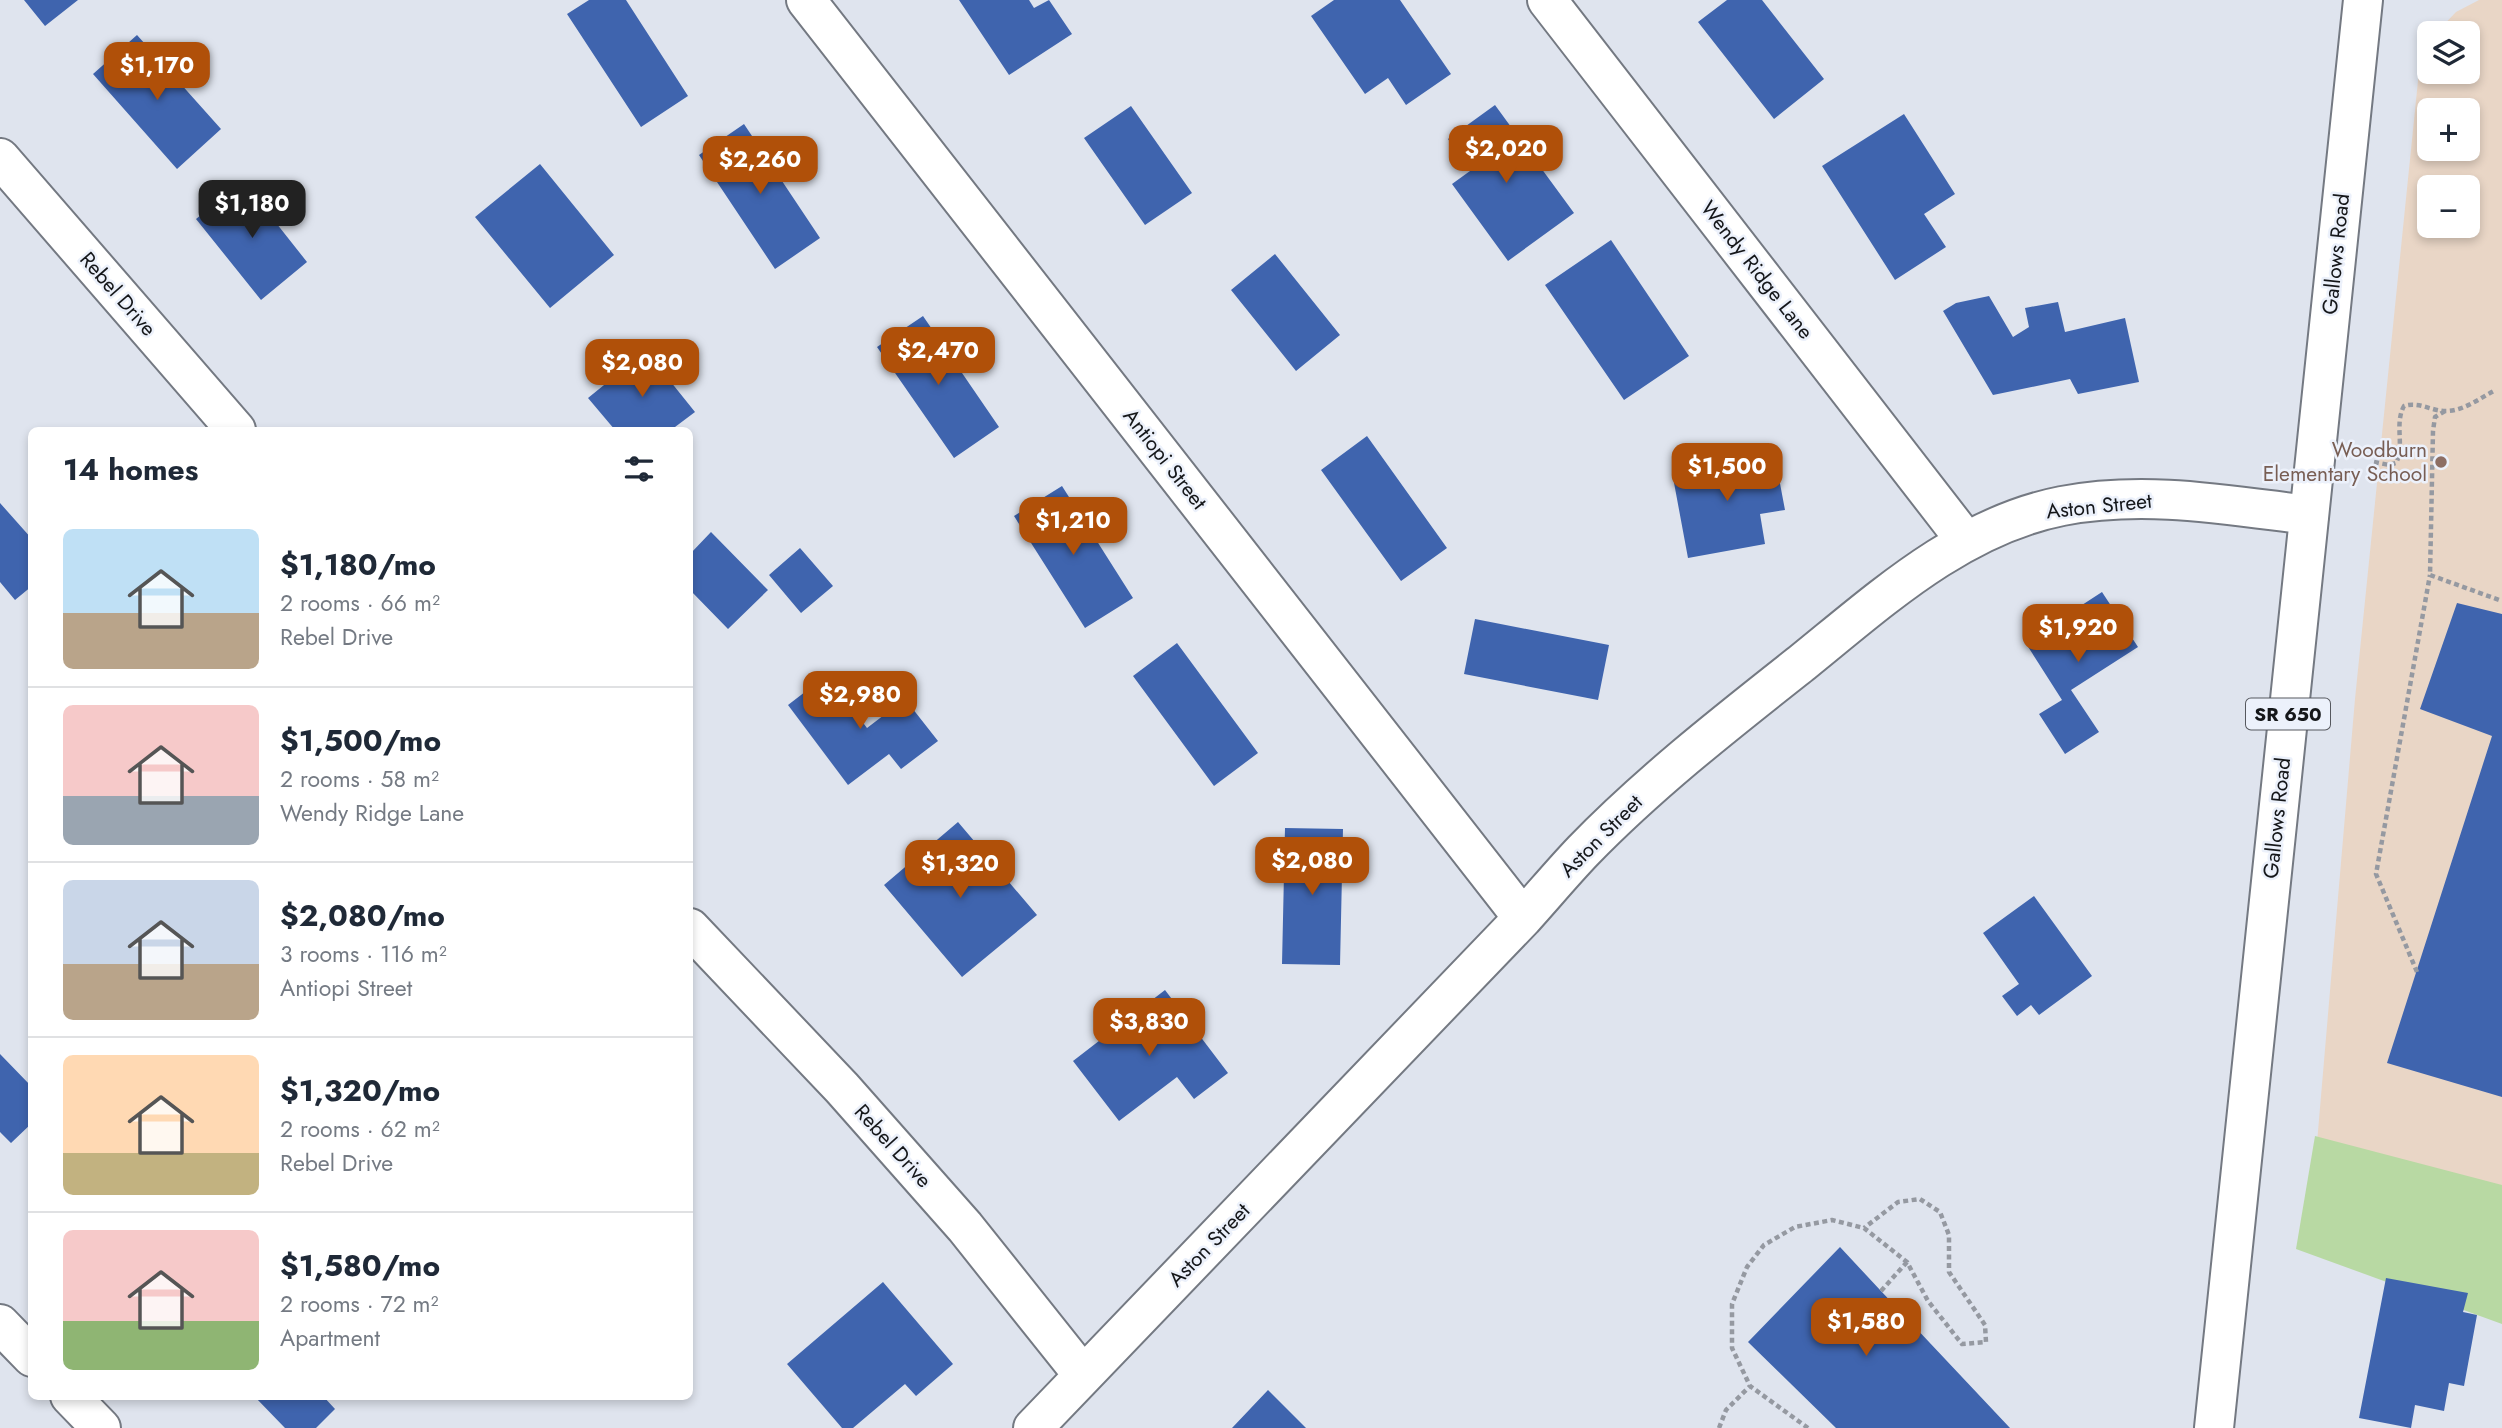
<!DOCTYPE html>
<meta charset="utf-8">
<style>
:root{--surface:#fff;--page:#f2f2f3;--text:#1f2937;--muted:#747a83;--line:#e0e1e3;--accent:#b05009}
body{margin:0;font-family:Jost,sans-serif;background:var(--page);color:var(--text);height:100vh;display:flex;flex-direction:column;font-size:26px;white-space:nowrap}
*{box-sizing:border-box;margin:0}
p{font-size:23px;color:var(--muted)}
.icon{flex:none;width:38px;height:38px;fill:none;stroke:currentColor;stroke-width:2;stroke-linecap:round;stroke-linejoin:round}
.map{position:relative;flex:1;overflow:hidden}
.side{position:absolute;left:28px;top:427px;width:665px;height:973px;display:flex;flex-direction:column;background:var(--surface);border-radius:10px;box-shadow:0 4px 10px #0003}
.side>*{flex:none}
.fabs{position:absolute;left:2417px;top:21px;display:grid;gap:14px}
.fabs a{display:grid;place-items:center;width:63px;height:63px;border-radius:10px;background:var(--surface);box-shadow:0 4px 10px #0003;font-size:35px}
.price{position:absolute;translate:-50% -60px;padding:0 16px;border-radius:14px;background:var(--accent);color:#fff;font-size:23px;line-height:46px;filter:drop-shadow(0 2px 4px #0008)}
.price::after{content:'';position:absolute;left:50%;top:42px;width:21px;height:16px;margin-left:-10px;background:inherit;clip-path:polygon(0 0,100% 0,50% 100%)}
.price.selected{background:#222;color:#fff}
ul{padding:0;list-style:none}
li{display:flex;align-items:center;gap:21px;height:175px;padding:0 35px}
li+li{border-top:2px solid var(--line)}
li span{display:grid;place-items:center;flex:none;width:196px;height:140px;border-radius:10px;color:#555}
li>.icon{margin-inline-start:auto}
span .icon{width:84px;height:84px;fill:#fffc;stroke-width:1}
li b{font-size:30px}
h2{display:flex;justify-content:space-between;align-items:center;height:84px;padding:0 35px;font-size:30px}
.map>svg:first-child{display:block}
.education{fill:#e9d6c6;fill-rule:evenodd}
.green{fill:#b8d9a3}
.building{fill:#3f64ae}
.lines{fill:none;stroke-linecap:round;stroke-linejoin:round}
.minor-casing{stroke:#747982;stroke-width:42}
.major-casing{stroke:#747982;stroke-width:42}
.path{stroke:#9599a1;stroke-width:4.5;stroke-dasharray:5 3.5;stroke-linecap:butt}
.minor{stroke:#fff;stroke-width:38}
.major{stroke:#fff;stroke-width:38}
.education-dot{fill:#8d6e63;stroke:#ecf1fb;stroke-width:2.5}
.labels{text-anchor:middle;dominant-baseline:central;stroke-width:5;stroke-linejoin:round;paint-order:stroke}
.shield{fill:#ecf1fb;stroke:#56585e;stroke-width:2}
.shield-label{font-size:19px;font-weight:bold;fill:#15171a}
.street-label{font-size:21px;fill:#15171a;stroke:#ecf1fb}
.education-label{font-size:21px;fill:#785e54;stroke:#ecf1fb;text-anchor:end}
</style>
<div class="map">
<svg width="2502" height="1428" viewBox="0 0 2502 1428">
<rect width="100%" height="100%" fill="#dfe4ee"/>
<path class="education" d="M 2479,0 L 2502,0 L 2502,1283 L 2308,1248 L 2355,699 L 2419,71 L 2429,43 L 2429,72 L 2468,72 L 2468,33 L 2436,33 L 2456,12 ZM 2429,110 L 2468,110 L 2468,149 L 2429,149 ZM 2429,187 L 2468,187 L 2468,226 L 2429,226 Z"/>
<path class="green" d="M 2315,1136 L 2502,1185 L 2502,1324 L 2296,1249 Z"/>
<path class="building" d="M 24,0 L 78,0 L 45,26 Z
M 589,0 L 626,0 L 688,96 L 641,127 L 567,14 Z
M 959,0 L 1029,0 L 1034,8 L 1049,0 L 1072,34 L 1009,75 Z
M 1334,0 L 1400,0 L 1451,74 L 1406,105 L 1388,78 L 1365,94 L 1311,16 Z
M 1727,0 L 1762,0 L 1824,79 L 1774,119 L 1698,22 Z
M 137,35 L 221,129 L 177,169 L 93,74 Z
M 1495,105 L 1574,213 L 1508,261 L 1452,184 L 1470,171 L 1448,139 Z
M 1131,106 L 1192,193 L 1145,225 L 1084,138 Z
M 1904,114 L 1955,194 L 1924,214 L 1946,247 L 1895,280 L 1822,166 Z
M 744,124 L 820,238 L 775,269 L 699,155 Z
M 540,164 L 614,255 L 550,308 L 475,217 Z
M 243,181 L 307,262 L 261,300 L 196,219 Z
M 1611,240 L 1689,356 L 1624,400 L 1545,285 Z
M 1275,254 L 1340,335 L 1296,371 L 1231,290 Z
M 1989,296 L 2013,337 L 2029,327 L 2025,308 L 2058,302 L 2065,332 L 2125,318 L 2139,382 L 2078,394 L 2070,379 L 1993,395 L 1943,311 L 1956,303 Z
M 923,316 L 999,427 L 954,458 L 877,347 Z
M 646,351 L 695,412 L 671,430 L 615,430 L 588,398 Z
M 1367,436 L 1447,548 L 1401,581 L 1321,470 Z
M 1774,452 L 1785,510 L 1760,514 L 1765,544 L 1688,558 L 1672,472 Z
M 1062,486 L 1133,598 L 1085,628 L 1014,516 Z
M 0,503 L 32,539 L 32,586 L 15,600 L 0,582 Z
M 711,532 L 768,590 L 728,629 L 690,590 L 690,554 Z
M 800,548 L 833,586 L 801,613 L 769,575 Z
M 2102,592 L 2138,647 L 2071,690 L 2099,732 L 2065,754 L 2039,714 L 2062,700 L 2025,642 Z
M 2457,603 L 2502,614 L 2502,1097 L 2387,1063 L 2492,736 L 2420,709 Z
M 1475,619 L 1609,645 L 1598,700 L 1464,674 Z
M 1177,643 L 1258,753 L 1214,786 L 1133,676 Z
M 827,675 L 867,728 L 905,699 L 938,741 L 901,769 L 889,754 L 848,785 L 788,705 Z
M 958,822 L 1037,915 L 962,977 L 884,885 Z
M 1285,828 L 1343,829 L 1340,965 L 1282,964 Z
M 2034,896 L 2092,976 L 2039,1015 L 2031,1005 L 2017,1016 L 2002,996 L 2019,984 L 1983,933 Z
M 1165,990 L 1228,1073 L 1194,1099 L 1177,1077 L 1119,1121 L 1073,1061 Z
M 0,1054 L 32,1087 L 32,1123 L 11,1143 L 0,1132 Z
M 1840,1247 L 1881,1291 L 2010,1428 L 1836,1428 L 1748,1342 Z
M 2386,1278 L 2468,1293 L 2463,1312 L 2477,1315 L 2464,1386 L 2449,1383 L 2444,1411 L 2415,1405 L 2411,1428 L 2359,1418 Z
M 883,1282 L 953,1364 L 916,1396 L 905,1384 L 853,1428 L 842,1428 L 787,1364 Z
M 1268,1390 L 1306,1428 L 1232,1428 Z
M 254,1396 L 323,1396 L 335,1409 L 316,1428 L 285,1428 Z"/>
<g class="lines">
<g class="minor-casing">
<path id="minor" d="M 806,0 L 1523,918
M 1547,0 L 1966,541
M 0,158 L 236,430
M 690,928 L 842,1088 L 965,1227 L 1083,1375
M 0,1324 L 32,1357
M 70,1396 L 101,1428
M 1033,1428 L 1523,918 C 1543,896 1562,873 1583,851 C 1650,782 1727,722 1803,662 C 1881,599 1960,526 2062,506 C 2145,490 2227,505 2309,515"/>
</g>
<g class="major-casing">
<path id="major" d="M 2214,1428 L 2363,0"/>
</g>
<path class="path" d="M 2445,411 L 2435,417 L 2433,431 L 2430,575 L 2502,601
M 2374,462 L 2389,465 L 2396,463 C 2405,446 2394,424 2404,406 C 2420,401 2432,412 2448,411 C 2465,410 2480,398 2494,391
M 2417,972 L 2376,874 L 2430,575
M 1881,1291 L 1907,1262
M 1719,1428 L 1726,1410 L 1750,1386
M 1808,1428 L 1750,1386 L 1732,1348 L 1732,1304 L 1747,1267 L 1764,1245 L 1795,1227 L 1832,1220 L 1864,1228 L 1907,1262 L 1928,1301 L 1962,1344 L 1986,1342 L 1985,1325 L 1949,1272 L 1949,1235 L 1940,1212 L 1920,1199 L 1898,1202 L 1864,1228"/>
<use href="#minor" class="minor"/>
<use href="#major" class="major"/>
</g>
<circle class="education-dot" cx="2441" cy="462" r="7"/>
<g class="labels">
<rect class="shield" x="2246" y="698.5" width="84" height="31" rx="5"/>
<g class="shield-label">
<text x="2288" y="714">SR 650</text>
</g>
<g class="street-label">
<text transform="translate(2336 254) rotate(-84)">Gallows Road</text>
<text transform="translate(1757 270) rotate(52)">Wendy Ridge Lane</text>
<text transform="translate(118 294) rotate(49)">Rebel Drive</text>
<text transform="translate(1165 459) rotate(52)">Antiopi Street</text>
<text transform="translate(2099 506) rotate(-6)">Aston Street</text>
<text transform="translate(2277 818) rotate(-84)">Gallows Road</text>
<text transform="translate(1601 836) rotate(-45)">Aston Street</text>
<text transform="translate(893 1146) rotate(48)">Rebel Drive</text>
<text transform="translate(1209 1245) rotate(-46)">Aston Street</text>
</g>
<g class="education-label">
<text x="2427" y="450">Woodburn<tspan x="2427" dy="24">Elementary School</tspan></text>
</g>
</g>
</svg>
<div class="fabs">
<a><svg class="icon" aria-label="layers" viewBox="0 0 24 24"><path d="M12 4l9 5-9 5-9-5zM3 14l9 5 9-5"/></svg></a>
<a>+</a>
<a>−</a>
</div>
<b class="price" style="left:157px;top:102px">$1,170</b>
<b class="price" style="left:1506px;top:185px">$2,020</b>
<b class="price" style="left:760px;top:196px">$2,260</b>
<b class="price selected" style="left:252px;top:240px">$1,180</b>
<b class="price" style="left:938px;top:387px">$2,470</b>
<b class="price" style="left:642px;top:399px">$2,080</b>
<b class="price" style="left:1727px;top:503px">$1,500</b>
<b class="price" style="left:1073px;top:557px">$1,210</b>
<b class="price" style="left:2078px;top:664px">$1,920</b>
<b class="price" style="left:860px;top:731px">$2,980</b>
<b class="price" style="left:1312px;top:897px">$2,080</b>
<b class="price" style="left:960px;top:900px">$1,320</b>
<b class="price" style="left:1149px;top:1058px">$3,830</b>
<b class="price" style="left:1866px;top:1358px">$1,580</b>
<section class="side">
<h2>14 homes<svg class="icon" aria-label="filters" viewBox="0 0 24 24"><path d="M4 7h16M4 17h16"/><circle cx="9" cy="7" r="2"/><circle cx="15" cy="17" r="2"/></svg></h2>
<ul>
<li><span style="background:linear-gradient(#bfe0f5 60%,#b9a48a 0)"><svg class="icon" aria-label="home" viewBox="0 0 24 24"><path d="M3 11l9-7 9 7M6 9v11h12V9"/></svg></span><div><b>$1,180/mo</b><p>2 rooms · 66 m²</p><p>Rebel Drive</p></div></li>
<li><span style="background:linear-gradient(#f6c9c9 65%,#9aa5b1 0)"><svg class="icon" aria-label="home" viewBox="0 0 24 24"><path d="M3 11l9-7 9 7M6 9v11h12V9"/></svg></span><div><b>$1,500/mo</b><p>2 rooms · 58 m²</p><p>Wendy Ridge Lane</p></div></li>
<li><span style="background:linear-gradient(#c9d6e8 60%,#b9a48a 0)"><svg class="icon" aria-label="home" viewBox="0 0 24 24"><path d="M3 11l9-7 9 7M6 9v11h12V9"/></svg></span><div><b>$2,080/mo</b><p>3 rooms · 116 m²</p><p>Antiopi Street</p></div></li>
<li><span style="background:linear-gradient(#ffd9b3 70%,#c2b280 0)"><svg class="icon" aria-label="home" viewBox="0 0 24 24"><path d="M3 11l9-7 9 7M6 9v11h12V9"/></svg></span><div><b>$1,320/mo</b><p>2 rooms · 62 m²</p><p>Rebel Drive</p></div></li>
<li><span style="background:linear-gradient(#f6c9c9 65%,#8fb573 0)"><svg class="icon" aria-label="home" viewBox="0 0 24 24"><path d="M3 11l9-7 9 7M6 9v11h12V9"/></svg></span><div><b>$1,580/mo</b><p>2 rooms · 72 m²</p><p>Apartment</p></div></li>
</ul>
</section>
</div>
